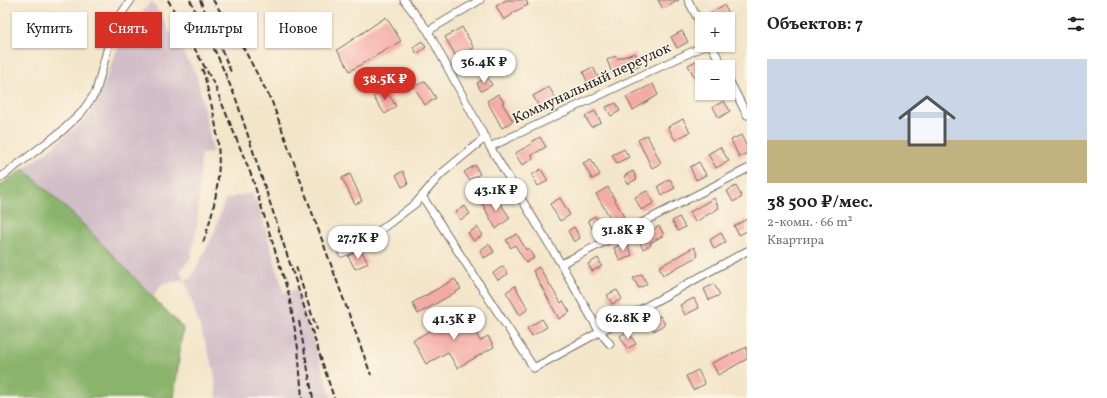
<!DOCTYPE html>
<html lang="ru">
<meta charset="utf-8">
<style>
:root{--surface:#fff;--page:#f6f6f6;--text:#222;--muted:#767676;--line:#e0e0e0;--accent:#d93025}
body{margin:0;font-family:Vollkorn,serif;background:var(--page);color:var(--text);height:100vh;display:flex;flex-direction:column;font-size:15px;white-space:nowrap}
*{box-sizing:border-box;margin:0}
p{font-size:13px;color:var(--muted)}
.icon{flex:none;width:22px;height:22px;fill:none;stroke:currentColor;stroke-width:2;stroke-linecap:round;stroke-linejoin:round}
.map{position:relative;flex:1;overflow:hidden}
.side{display:flex;flex-direction:column;background:var(--surface);width:360px}
.side>*{flex:none}
.banner{position:absolute;left:12px;top:12px;width:380px;height:36px;display:flex;gap:8px}
.tools{position:absolute;left:695px;top:12px;display:grid;gap:8px}
.tools a{display:grid;place-items:center;width:40px;height:40px;border-radius:0px;background:var(--surface);box-shadow:0 1px 3px #0004;font-size:20px}
.price{position:absolute;translate:-50% -34px;padding:0 9px;border-radius:14px;background:#fff;color:#222;font-size:13px;line-height:26px;filter:drop-shadow(0 1px 2px #0008)}
.price::after{content:'';position:absolute;left:50%;top:24px;width:12px;height:9px;margin-left:-6px;background:inherit;clip-path:polygon(0 0,100% 0,50% 100%)}
.price.on{background:var(--accent);color:#fff}
ul{padding:0;list-style:none}
li{display:grid;align-content:center;gap:8px;height:212px;padding:0 20px}
li+li{border-top:1px solid var(--line)}
li span{display:grid;place-items:center;height:124px;border-radius:0px;color:#555}
li>.icon{margin-inline-start:auto}
span .icon{width:72px;height:72px;fill:#fffc;stroke-width:1}
li b{font-size:17px}
h2{display:flex;justify-content:space-between;align-items:center;height:48px;padding:0 20px;font-size:17px}
.tag{padding:0 14px;border-radius:0px;background:var(--surface);box-shadow:0 1px 3px #0004;font-size:14px;line-height:36px}
.tag.on{background:var(--accent);color:#fff}
main{display:flex;flex:1;min-height:0}
.map>svg:first-child{display:block}
.industrial{fill:#d2bdc8}
.forest{fill:#8ab46c;stroke:#5a704c}
.building{fill:#f4aaa5}
.lines{fill:none;stroke-linecap:round;stroke-linejoin:round}
.minor-casing{stroke:#716c62;stroke-width:9}
.minor{stroke:#fff;stroke-width:7}
.rail{stroke:#2b2b2b;stroke-width:2;stroke-dasharray:6 3;stroke-linecap:butt}
.labels{text-anchor:middle;dominant-baseline:central;stroke-width:3;stroke-linejoin:round;paint-order:stroke}
.street-label{font-size:15px;fill:#2b2b2b;stroke:#fcf5e5}
</style>
<main>
<div class="map">
<svg width="747" height="398" viewBox="0 0 747 398">
<rect width="100%" height="100%" fill="#fcf5e5"/>
<filter id="ink" filterUnits="userSpaceOnUse"><feTurbulence type="fractalNoise" baseFrequency=".025" numOctaves="2"/><feDisplacementMap in="SourceGraphic" scale="8" xChannelSelector="R" yChannelSelector="G"/><feConvolveMatrix kernelMatrix="1 2 1 2 8 2 1 2 1" color-interpolation-filters="sRGB"/></filter>
<filter id="wash" filterUnits="userSpaceOnUse"><feTurbulence type="fractalNoise" baseFrequency=".012" numOctaves="4" result="noise"/><feDisplacementMap in="SourceGraphic" scale="16" xChannelSelector="R" yChannelSelector="G"/><feGaussianBlur stdDeviation="0.9" result="paint"/><feColorMatrix in="noise" values="0 0 0 0 0 0 0 0 0 0 0 0 0 0 0 0 0 1.4 0 .05"/><feComposite in="paint" operator="in"/></filter>
<g filter="url(#wash)">
<rect width="100%" height="100%" fill="#f3e5c9"/>
<path class="industrial" d="M 152,1 L 197,76 L 213,152 L 201,154 L 198,220 L 191,258 L 180,271 L 185,280 L 191,278 L 212,238 L 225,199 L 252,193 L 260,211 L 284,293 L 296,289 L 332,398 L 217,398 L 214,370 L 185,281 L 163,283 L 152,297 L 77,218 L 24,169 L 49,150 L 91,114 L 108,74 L 122,35 Z"/>
<path class="forest" d="M 24,169 L 77,218 L 183,328 L 174,398 L 0,398 L 0,185 Z"/>
<g id="blocks">
<path class="building" d="M 506,0 L 526,0 L 528,5 L 512,13 L 513,14 L 504,20 L 496,6 Z
M 658,0 L 679,0 L 663,9 Z
M 724,5 L 732,19 L 714,19 L 710,13 Z
M 386,17 L 401,41 L 350,71 L 337,50 Z
M 462,27 L 474,48 L 457,58 L 445,37 Z
M 682,31 L 688,42 L 677,48 L 671,37 Z
M 422,41 L 426,47 L 417,54 L 413,47 Z
M 635,53 L 640,65 L 630,69 L 628,65 L 612,73 L 607,60 L 615,56 L 617,59 Z
M 700,59 L 704,67 L 702,67 L 702,92 L 688,65 Z
M 593,67 L 600,81 L 589,86 L 583,72 Z
M 487,77 L 492,85 L 481,91 L 477,83 Z
M 425,81 L 436,98 L 425,105 L 414,87 Z
M 653,84 L 658,95 L 633,110 L 626,97 Z
M 549,87 L 556,99 L 540,108 L 533,96 Z
M 385,89 L 396,106 L 385,114 L 373,97 Z
M 498,94 L 504,102 L 502,103 L 513,121 L 502,128 L 487,101 Z
M 724,101 L 730,111 L 719,118 L 713,107 Z
M 616,103 L 620,111 L 611,116 L 606,107 Z
M 595,111 L 601,122 L 591,127 L 585,116 Z
M 683,119 L 690,132 L 675,140 L 668,127 Z
M 647,135 L 661,163 L 652,168 L 638,140 Z
M 741,135 L 747,147 L 747,153 L 739,157 L 731,140 Z
M 540,137 L 546,147 L 532,155 L 533,159 L 522,165 L 515,153 L 532,144 L 531,142 Z
M 720,147 L 729,161 L 716,168 L 708,154 Z
M 624,149 L 629,157 L 617,163 L 612,155 Z
M 591,159 L 600,175 L 592,179 L 583,163 Z
M 699,162 L 706,175 L 696,180 L 690,167 Z
M 475,165 L 480,174 L 469,180 L 464,172 Z
M 541,169 L 548,181 L 538,186 L 532,175 Z
M 403,171 L 408,184 L 402,187 L 396,175 Z
M 633,171 L 637,179 L 628,184 L 624,176 Z
M 350,174 L 362,201 L 355,204 L 342,178 Z
M 670,179 L 675,188 L 662,195 L 658,186 Z
M 736,186 L 742,197 L 733,202 L 727,191 Z
M 608,187 L 624,217 L 614,224 L 596,194 Z
M 647,191 L 654,203 L 641,210 L 635,197 Z
M 495,195 L 510,218 L 496,229 L 482,203 Z
M 560,198 L 570,215 L 560,221 L 550,204 Z
M 714,198 L 719,208 L 695,222 L 690,212 Z
M 465,206 L 470,214 L 460,220 L 455,212 Z
M 595,216 L 601,226 L 593,230 L 588,220 Z
M 679,217 L 685,227 L 678,231 L 672,221 Z
M 747,219 L 747,231 L 739,235 L 734,226 Z
M 659,226 L 664,235 L 650,243 L 651,245 L 643,249 L 638,239 Z
M 477,227 L 483,235 L 474,241 L 468,233 Z
M 574,227 L 580,238 L 574,242 L 568,231 Z
M 721,233 L 726,242 L 714,249 L 710,240 Z
M 517,234 L 526,250 L 528,248 L 534,258 L 526,263 L 515,245 L 511,248 L 506,240 Z
M 626,242 L 632,255 L 620,261 L 614,248 Z
M 489,244 L 494,252 L 484,258 L 480,250 Z
M 694,247 L 698,256 L 663,275 L 659,267 Z
M 361,250 L 368,263 L 355,269 L 348,256 Z
M 598,258 L 602,266 L 592,271 L 588,264 Z
M 503,266 L 508,274 L 498,280 L 493,273 Z
M 539,267 L 561,303 L 563,301 L 570,312 L 559,319 L 533,271 Z
M 642,274 L 647,284 L 639,288 L 633,278 Z
M 455,279 L 461,289 L 418,314 L 412,303 Z
M 714,284 L 720,295 L 709,300 L 704,289 Z
M 515,286 L 528,309 L 520,315 L 506,292 Z
M 617,290 L 622,299 L 612,304 L 607,295 Z
M 694,298 L 699,308 L 685,315 L 680,305 Z
M 472,308 L 479,319 L 471,323 L 480,341 L 488,336 L 494,347 L 457,368 L 448,352 L 426,364 L 413,340 Z
M 660,316 L 665,324 L 654,331 L 649,322 Z
M 542,319 L 547,327 L 532,336 L 527,328 Z
M 628,331 L 636,344 L 627,349 L 620,336 Z
M 747,347 L 747,359 L 718,375 L 712,363 Z
M 698,370 L 705,384 L 693,390 L 686,376 Z"/>
</g>
</g>
<g filter="url(#ink)">
<use href="#blocks" fill-opacity="0" stroke="#716c62" stroke-width="1"/>
<g class="lines">
<g class="minor-casing">
<path id="minor" d="M 404,0 L 428,31 L 490,147 L 561,264 L 599,331 L 610,344
M 688,0 L 702,27
M 428,31 L 480,0
M 711,45 L 723,67
M 728,78 L 747,115
M 490,147 L 706,45
M 0,178 L 62,131 L 81,113 L 96,92 L 114,24 L 131,0
M 422,196 L 534,368 L 747,251
M 342,253 L 362,244 L 416,203 L 441,174 L 486,137
M 561,264 L 747,169"/>
</g>
<use href="#minor" class="minor"/>
<path class="rail" d="M 168,0 L 214,84 L 252,177 L 289,295 L 298,348 L 302,398
M 190,0 L 218,57 L 236,99 L 334,398
M 200,0 L 231,72
M 213,0 L 244,49 L 272,102 L 371,375
M 202,69 C 206,78 207,89 210,99 C 224,153 221,190 203,243
M 296,267 L 317,330
M 299,321 L 313,398"/>
</g>
</g>
<g class="labels">
<g class="street-label">
<text transform="translate(592 84) rotate(-25)">Коммунальный переулок</text>
</g>
</g>
</svg>
<div class="tools">
<a>+</a>
<a>−</a>
</div>
<b class="price" style="left:484px;top:84px">36.4K ₽</b>
<b class="price on" style="left:385px;top:101px">38.5K ₽</b>
<b class="price" style="left:496px;top:212px">43.1K ₽</b>
<b class="price" style="left:623px;top:252px">31.8K ₽</b>
<b class="price" style="left:358px;top:260px">27.7K ₽</b>
<b class="price" style="left:628px;top:340px">62.8K ₽</b>
<b class="price" style="left:454px;top:341px">41.3K ₽</b>
<div class="banner">
<a class="tag">Купить</a>
<a class="tag on">Снять</a>
<a class="tag">Фильтры</a>
<a class="tag">Новое</a>
</div>
</div>
<section class="side">
<h2>Объектов: 7<svg class="icon" aria-label="filters" viewBox="0 0 24 24"><path d="M4 7h16M4 17h16"/><circle cx="9" cy="7" r="2"/><circle cx="15" cy="17" r="2"/></svg></h2>
<ul>
<li><span style="background:linear-gradient(#c9d6e8 65%,#c2b280 0)"><svg class="icon" aria-label="home" viewBox="0 0 24 24"><path d="M3 11l9-7 9 7M6 9v11h12V9"/></svg></span><div><b>38 500 ₽/мес.</b><p>2-комн. · 66 m²</p><p>Квартира</p></div></li>
</ul>
</section>
</main>
